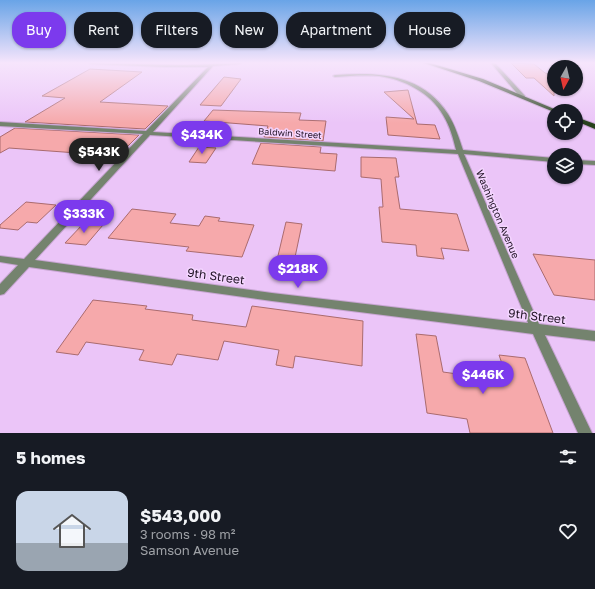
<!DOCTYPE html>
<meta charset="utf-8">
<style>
:root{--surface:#171b24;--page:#242831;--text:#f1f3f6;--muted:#9ea1a6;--line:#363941;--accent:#7c3aed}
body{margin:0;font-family:"Golos Text",sans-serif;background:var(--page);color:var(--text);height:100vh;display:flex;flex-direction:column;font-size:15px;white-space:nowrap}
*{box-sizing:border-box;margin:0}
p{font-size:13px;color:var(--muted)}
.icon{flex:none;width:22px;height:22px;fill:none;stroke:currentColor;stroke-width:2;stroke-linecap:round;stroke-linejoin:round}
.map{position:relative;height:433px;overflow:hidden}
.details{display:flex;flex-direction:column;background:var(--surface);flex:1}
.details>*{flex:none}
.banner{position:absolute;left:12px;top:12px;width:571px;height:36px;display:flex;gap:8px}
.needle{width:26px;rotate:188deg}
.tools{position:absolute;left:547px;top:60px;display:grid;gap:8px}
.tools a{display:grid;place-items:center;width:36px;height:36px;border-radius:50%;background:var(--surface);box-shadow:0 1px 3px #0004;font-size:20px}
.price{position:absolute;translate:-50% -34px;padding:0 9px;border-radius:14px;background:var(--accent);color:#fff;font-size:13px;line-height:26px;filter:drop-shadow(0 1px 2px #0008)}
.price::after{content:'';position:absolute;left:50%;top:24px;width:12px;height:9px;margin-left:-6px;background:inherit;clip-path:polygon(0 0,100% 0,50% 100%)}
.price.active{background:#222;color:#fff}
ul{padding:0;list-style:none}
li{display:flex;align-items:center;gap:12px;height:100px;padding:0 16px}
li+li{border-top:1px solid var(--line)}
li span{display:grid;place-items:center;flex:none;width:112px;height:80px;border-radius:12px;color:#555}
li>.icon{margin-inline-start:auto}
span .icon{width:48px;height:48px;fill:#fffc;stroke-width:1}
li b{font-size:17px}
h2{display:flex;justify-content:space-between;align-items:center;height:48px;padding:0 16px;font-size:17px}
.pill{padding:0 14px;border-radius:16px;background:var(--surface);box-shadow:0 1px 3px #0004;font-size:14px;line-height:36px}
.pill.active{background:var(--accent);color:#fff}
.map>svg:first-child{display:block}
.building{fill:#f6a9ab;stroke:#aa6b6e}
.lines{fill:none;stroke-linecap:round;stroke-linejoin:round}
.street-casing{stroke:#c7a5d2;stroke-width:2}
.primary-casing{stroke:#c7a5d2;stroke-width:2}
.street{fill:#74836e;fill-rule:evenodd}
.primary{fill:#27411c;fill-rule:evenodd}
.labels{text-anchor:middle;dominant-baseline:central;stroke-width:3;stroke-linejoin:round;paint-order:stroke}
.far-street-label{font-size:9px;fill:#211326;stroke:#f4d5ff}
.street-label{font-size:10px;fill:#211326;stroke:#f4d5ff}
.near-street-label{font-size:12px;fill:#211326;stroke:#f4d5ff}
</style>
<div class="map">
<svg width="595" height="433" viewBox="0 0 595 433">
<rect width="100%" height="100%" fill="#ebc5f8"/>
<path class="building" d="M 511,63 L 534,64 L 545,73 L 550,74 L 554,77 L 554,96 L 534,78 L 526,78 Z
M 90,69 L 142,72 L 100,102 L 168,106 L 145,129 L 25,122 L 65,98 L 42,96 Z
M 224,77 L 241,79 L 221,106 L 200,105 Z
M 408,90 L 417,124 L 435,125 L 440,139 L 388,135 L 386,117 L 414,119 L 384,92 Z
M 213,110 L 301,113 L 299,120 L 326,121 L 323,141 L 264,137 L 268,126 L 204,121 Z
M 15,128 L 139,135 L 118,156 L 9,148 L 0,153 L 0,137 Z
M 261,143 L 321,147 L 320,153 L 337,154 L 335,171 L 252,164 Z
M 199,147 L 216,148 L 206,163 L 189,162 Z
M 361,157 L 396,158 L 399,177 L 395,177 L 400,209 L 457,214 L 469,251 L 441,248 L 444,259 L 417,256 L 416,245 L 382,242 L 379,207 L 383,207 L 381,179 L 361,177 Z
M 26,202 L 56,205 L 37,223 L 27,222 L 18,230 L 0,228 L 0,225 Z
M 132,209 L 176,214 L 170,223 L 199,226 L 205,216 L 220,218 L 218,221 L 254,225 L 242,257 L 186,251 L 189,247 L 108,238 Z
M 286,222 L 302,224 L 294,262 L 277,260 Z
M 84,223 L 103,225 L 86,245 L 65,243 Z
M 533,254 L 595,260 L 595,300 L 554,295 Z
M 93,300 L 147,306 L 145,309 L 193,315 L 192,320 L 246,327 L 252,306 L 363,321 L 362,366 L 295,356 L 293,368 L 276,365 L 279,350 L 224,341 L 218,360 L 177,354 L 172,365 L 139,360 L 144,350 L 86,342 L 78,355 L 56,352 Z
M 416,334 L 436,336 L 443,372 L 508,381 L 499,355 L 525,358 L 553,433 L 470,433 L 467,419 L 427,413 Z"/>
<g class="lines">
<g class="street-casing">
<path id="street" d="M 89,63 L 184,65 L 241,63 L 239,64 L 213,66 L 153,132 L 456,150 C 453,138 450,126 443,115 C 431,93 403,79 379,76 C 364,75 349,76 335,77 L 333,76 L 335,75 C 377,72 422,73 448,114 C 455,125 459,138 463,150 L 554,158 L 554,162 L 464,154 L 539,324 L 595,331 L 595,341 L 545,335 L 592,433 L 578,433 L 533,334 L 272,301 L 29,267 L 4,294 L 0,295 L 0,284 L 18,265 L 0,262 L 0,256 L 24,259 L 143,134 L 0,126 L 0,122 L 146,131 L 208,67 L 165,67 L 91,64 ZM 150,135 L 458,154 L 528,323 L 272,293 L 35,260 Z
M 491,63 L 495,63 L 525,96 L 525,98 L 521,98 Z
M 576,160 L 595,161 L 595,165 L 576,164 Z"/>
</g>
<g class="primary-casing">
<path id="primary" d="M 424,63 L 430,63 L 483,79 L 559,111 L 554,111 L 554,112 L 479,81 Z
M 576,117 L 595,124 L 595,129 L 576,121 Z"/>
</g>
<use href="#street" class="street"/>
<use href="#primary" class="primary"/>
</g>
<linearGradient id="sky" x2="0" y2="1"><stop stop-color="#69a4e7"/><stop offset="0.51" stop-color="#f6e5fc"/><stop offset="1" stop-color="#f6e5fc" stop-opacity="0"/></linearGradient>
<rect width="595" height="123" fill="url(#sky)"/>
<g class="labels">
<g class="far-street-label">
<text transform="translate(290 133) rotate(4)">Baldwin Street</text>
</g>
<g class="street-label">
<text transform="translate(498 214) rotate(67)">Washington Avenue</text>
</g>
<g class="near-street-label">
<text transform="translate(216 276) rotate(8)">9th Street</text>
<text transform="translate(537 316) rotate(7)">9th Street</text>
</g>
</g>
</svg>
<div class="tools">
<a><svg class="needle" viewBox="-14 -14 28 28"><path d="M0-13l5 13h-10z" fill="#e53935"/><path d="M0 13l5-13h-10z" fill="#9ea1a6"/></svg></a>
<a><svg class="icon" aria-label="locate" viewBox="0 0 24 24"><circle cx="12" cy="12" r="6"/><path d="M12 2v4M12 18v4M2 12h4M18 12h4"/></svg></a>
<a><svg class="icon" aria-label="layers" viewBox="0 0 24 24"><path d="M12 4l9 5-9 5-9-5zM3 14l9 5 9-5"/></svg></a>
</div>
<b class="price" style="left:202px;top:155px">$434K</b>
<b class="price active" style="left:99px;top:172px">$543K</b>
<b class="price" style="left:84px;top:234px">$333K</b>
<b class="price" style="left:298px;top:289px">$218K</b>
<b class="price" style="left:483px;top:395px">$446K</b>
<div class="banner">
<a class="pill active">Buy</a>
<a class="pill">Rent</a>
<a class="pill">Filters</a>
<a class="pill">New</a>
<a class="pill">Apartment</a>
<a class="pill">House</a>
</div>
</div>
<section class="details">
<h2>5 homes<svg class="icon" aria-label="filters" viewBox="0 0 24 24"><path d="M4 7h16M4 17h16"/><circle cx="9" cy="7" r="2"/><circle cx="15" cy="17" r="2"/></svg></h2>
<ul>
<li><span style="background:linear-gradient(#c9d6e8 65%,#9aa5b1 0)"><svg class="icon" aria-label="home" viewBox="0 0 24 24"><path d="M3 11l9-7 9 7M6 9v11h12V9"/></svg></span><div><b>$543,000</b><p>3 rooms · 98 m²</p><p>Samson Avenue</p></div><svg class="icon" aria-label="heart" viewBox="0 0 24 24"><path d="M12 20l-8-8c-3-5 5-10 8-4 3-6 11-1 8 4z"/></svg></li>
</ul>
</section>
